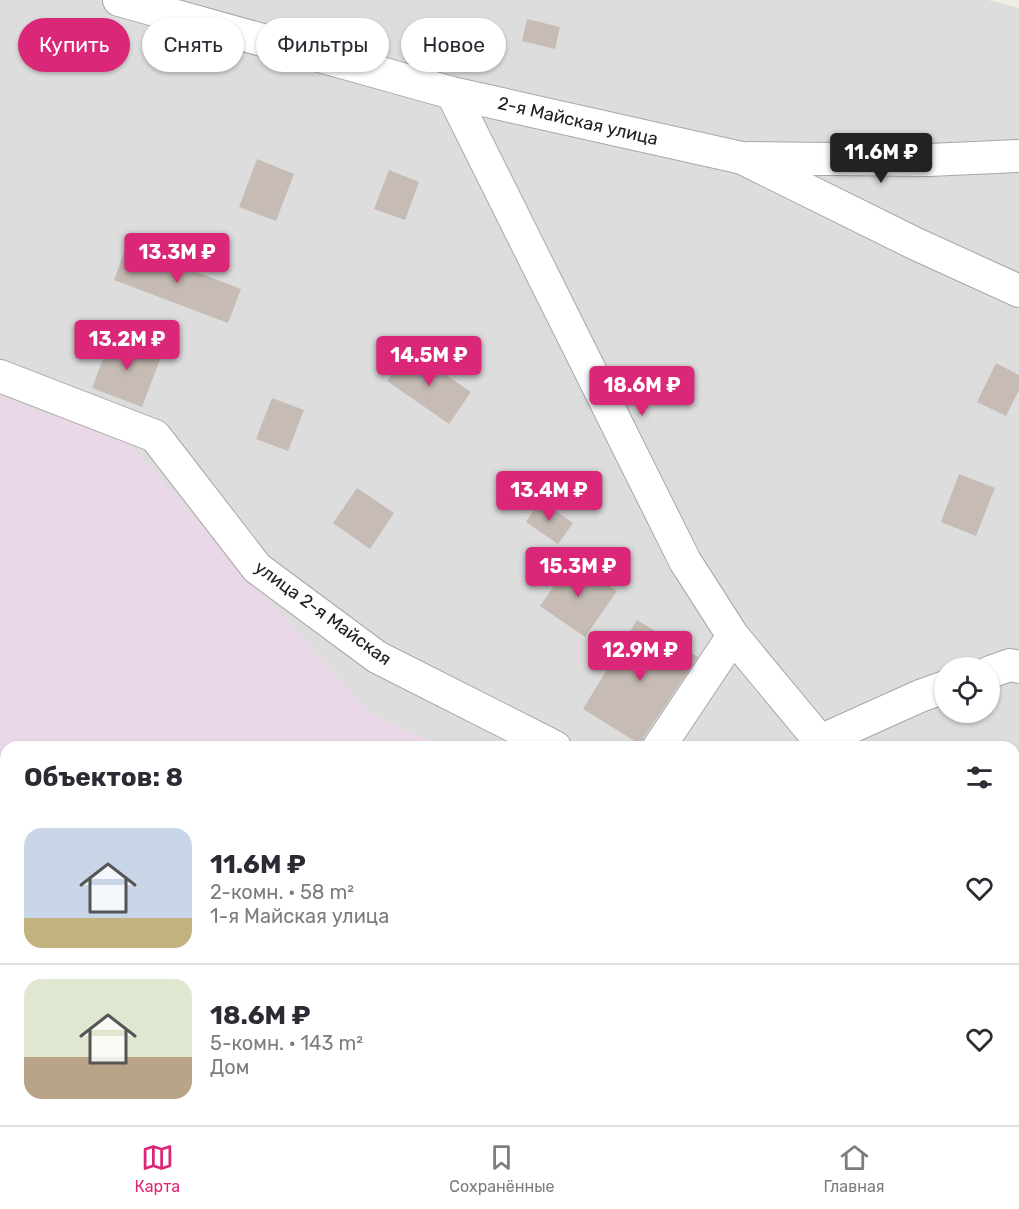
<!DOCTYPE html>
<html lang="ru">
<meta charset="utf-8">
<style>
:root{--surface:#fff;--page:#f2f2f3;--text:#2b2b33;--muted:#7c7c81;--line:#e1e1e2;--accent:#db2777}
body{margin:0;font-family:Rubik,sans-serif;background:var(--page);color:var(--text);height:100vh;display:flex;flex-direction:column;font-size:22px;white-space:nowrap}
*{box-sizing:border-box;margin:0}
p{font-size:20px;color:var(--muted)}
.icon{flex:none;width:33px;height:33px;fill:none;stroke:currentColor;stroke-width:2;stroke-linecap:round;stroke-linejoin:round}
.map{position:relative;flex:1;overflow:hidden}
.sheet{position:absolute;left:0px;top:741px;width:1020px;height:384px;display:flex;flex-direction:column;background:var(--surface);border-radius:18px 18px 0 0;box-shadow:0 2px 4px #0004}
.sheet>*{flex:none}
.hud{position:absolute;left:18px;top:18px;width:600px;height:54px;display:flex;gap:12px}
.fabs{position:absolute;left:934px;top:657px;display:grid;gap:12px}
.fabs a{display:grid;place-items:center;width:66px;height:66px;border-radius:50%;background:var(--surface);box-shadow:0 2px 4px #0004;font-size:30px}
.price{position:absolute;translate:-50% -51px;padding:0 14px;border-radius:6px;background:var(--accent);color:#fff;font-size:20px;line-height:39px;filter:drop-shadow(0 2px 3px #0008)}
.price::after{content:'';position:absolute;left:50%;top:36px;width:18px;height:14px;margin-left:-9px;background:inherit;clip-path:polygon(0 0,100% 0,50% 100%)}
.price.on{background:#222;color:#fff}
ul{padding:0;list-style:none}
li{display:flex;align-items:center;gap:18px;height:150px;padding:0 24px}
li+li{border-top:2px solid var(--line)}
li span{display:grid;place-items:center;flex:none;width:168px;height:120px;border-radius:18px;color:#555}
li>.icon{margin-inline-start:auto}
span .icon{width:72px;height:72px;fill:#fffc;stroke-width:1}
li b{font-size:26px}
h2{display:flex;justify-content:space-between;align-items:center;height:72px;padding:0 24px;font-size:26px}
.pill{padding:0 21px;border-radius:27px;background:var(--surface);box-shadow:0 2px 4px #0004;font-size:21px;line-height:54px}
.pill.on{background:var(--accent);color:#fff}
.tab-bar{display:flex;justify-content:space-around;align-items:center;height:84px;border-top:2px solid var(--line);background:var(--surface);font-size:16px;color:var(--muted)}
.tab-bar a{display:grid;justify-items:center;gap:3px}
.tab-bar .on{color:var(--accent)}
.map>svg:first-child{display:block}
.residential{fill:#dedddd;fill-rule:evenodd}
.industrial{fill:#ead7e7}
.building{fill:#c6bcb5}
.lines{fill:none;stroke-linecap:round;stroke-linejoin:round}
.minor-casing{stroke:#a7a7a7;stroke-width:34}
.minor{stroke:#fff;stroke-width:32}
.labels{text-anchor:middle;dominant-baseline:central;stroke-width:5;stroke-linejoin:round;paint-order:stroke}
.street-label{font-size:18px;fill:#202020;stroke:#fff}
</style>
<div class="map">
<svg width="1019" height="1125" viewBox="0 0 1019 1125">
<rect width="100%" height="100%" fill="#f1ede6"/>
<path class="residential" d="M 0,0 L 988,0 L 1019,8 L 1019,1125 L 0,1125 ZM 945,668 L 990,668 L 990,712 L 945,712 ZM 6,747 L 1014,747 L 1014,1119 L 6,1119 Z"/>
<path class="industrial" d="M 0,396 L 130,444 L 370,714 L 445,747 L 6,747 L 6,980 L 0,977 Z
M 326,1119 L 489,1119 L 486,1125 L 339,1125 Z"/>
<path class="building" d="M 527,19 L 560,27 L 555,49 L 522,41 Z
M 257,159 L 294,174 L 276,221 L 239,207 Z
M 389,170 L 419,182 L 405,220 L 374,209 Z
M 127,245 L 241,289 L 228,323 L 114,280 Z
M 112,335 L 162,354 L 142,407 L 92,388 Z
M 408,349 L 471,392 L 449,424 L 387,381 Z
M 996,363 L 1019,375 L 1019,390 L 1006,416 L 977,402 Z
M 272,398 L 304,410 L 288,451 L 256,439 Z
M 959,474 L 995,488 L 976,536 L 941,522 Z
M 357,488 L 394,513 L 370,549 L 333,523 Z
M 540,500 L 573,523 L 558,544 L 526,522 Z
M 572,560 L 617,591 L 585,637 L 540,606 Z
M 637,620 L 698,657 L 644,737 L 641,745 L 583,709 Z"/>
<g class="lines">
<g class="minor-casing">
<path id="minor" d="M 119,0 L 452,93 L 742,158 L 916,244 L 1019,291
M 452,93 L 685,561 L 733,636 L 825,747
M 749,158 L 929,160 L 1019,156
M 0,376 L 155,436 L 257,568 L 377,657 L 555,747
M 990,672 L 1010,665 L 1019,667
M 820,741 L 920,696 L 945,687
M 659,747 L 733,636
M 1014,961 L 1019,965
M 509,1125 L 511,1119
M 850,1125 L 857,1119"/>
</g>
<use href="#minor" class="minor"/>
</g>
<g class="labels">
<g class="street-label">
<text transform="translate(578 121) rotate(13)">2-я Майская улица</text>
<text transform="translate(323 613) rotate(36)">улица 2-я Майская</text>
</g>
</g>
</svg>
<div class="fabs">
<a><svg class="icon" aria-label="locate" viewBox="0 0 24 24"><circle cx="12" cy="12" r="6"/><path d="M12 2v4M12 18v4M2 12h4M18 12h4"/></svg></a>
</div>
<b class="price on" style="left:881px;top:184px">11.6M ₽</b>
<b class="price" style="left:177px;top:284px">13.3M ₽</b>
<b class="price" style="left:127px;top:371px">13.2M ₽</b>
<b class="price" style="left:429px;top:387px">14.5M ₽</b>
<b class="price" style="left:642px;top:417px">18.6M ₽</b>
<b class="price" style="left:549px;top:522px">13.4M ₽</b>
<b class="price" style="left:578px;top:598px">15.3M ₽</b>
<b class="price" style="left:640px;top:682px">12.9M ₽</b>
<div class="hud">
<a class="pill on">Купить</a>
<a class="pill">Снять</a>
<a class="pill">Фильтры</a>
<a class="pill">Новое</a>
</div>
<section class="sheet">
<h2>Объектов: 8<svg class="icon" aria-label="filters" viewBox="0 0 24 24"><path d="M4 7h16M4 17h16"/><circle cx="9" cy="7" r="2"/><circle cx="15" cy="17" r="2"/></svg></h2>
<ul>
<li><span style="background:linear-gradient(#c9d6e8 75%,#c2b280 0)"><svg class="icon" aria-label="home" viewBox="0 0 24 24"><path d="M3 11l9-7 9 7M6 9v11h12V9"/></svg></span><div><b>11.6M ₽</b><p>2-комн. · 58 m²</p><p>1-я Майская улица</p></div><svg class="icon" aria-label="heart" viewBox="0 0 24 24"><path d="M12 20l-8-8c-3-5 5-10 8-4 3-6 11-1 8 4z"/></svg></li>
<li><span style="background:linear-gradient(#dfe7d0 65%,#b9a48a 0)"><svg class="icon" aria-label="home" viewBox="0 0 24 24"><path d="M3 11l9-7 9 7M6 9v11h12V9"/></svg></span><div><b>18.6M ₽</b><p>5-комн. · 143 m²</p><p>Дом</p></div><svg class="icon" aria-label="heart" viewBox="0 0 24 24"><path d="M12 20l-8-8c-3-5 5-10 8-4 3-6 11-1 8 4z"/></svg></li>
</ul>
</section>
</div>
<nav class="tab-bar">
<a class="on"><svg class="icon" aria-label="map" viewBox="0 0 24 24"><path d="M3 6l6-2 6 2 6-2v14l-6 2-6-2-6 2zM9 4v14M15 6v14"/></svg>Карта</a>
<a><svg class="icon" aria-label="saved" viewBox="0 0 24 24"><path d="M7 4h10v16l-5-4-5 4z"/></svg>Сохранённые</a>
<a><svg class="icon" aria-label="home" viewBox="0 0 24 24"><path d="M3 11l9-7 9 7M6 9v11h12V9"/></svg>Главная</a>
</nav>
